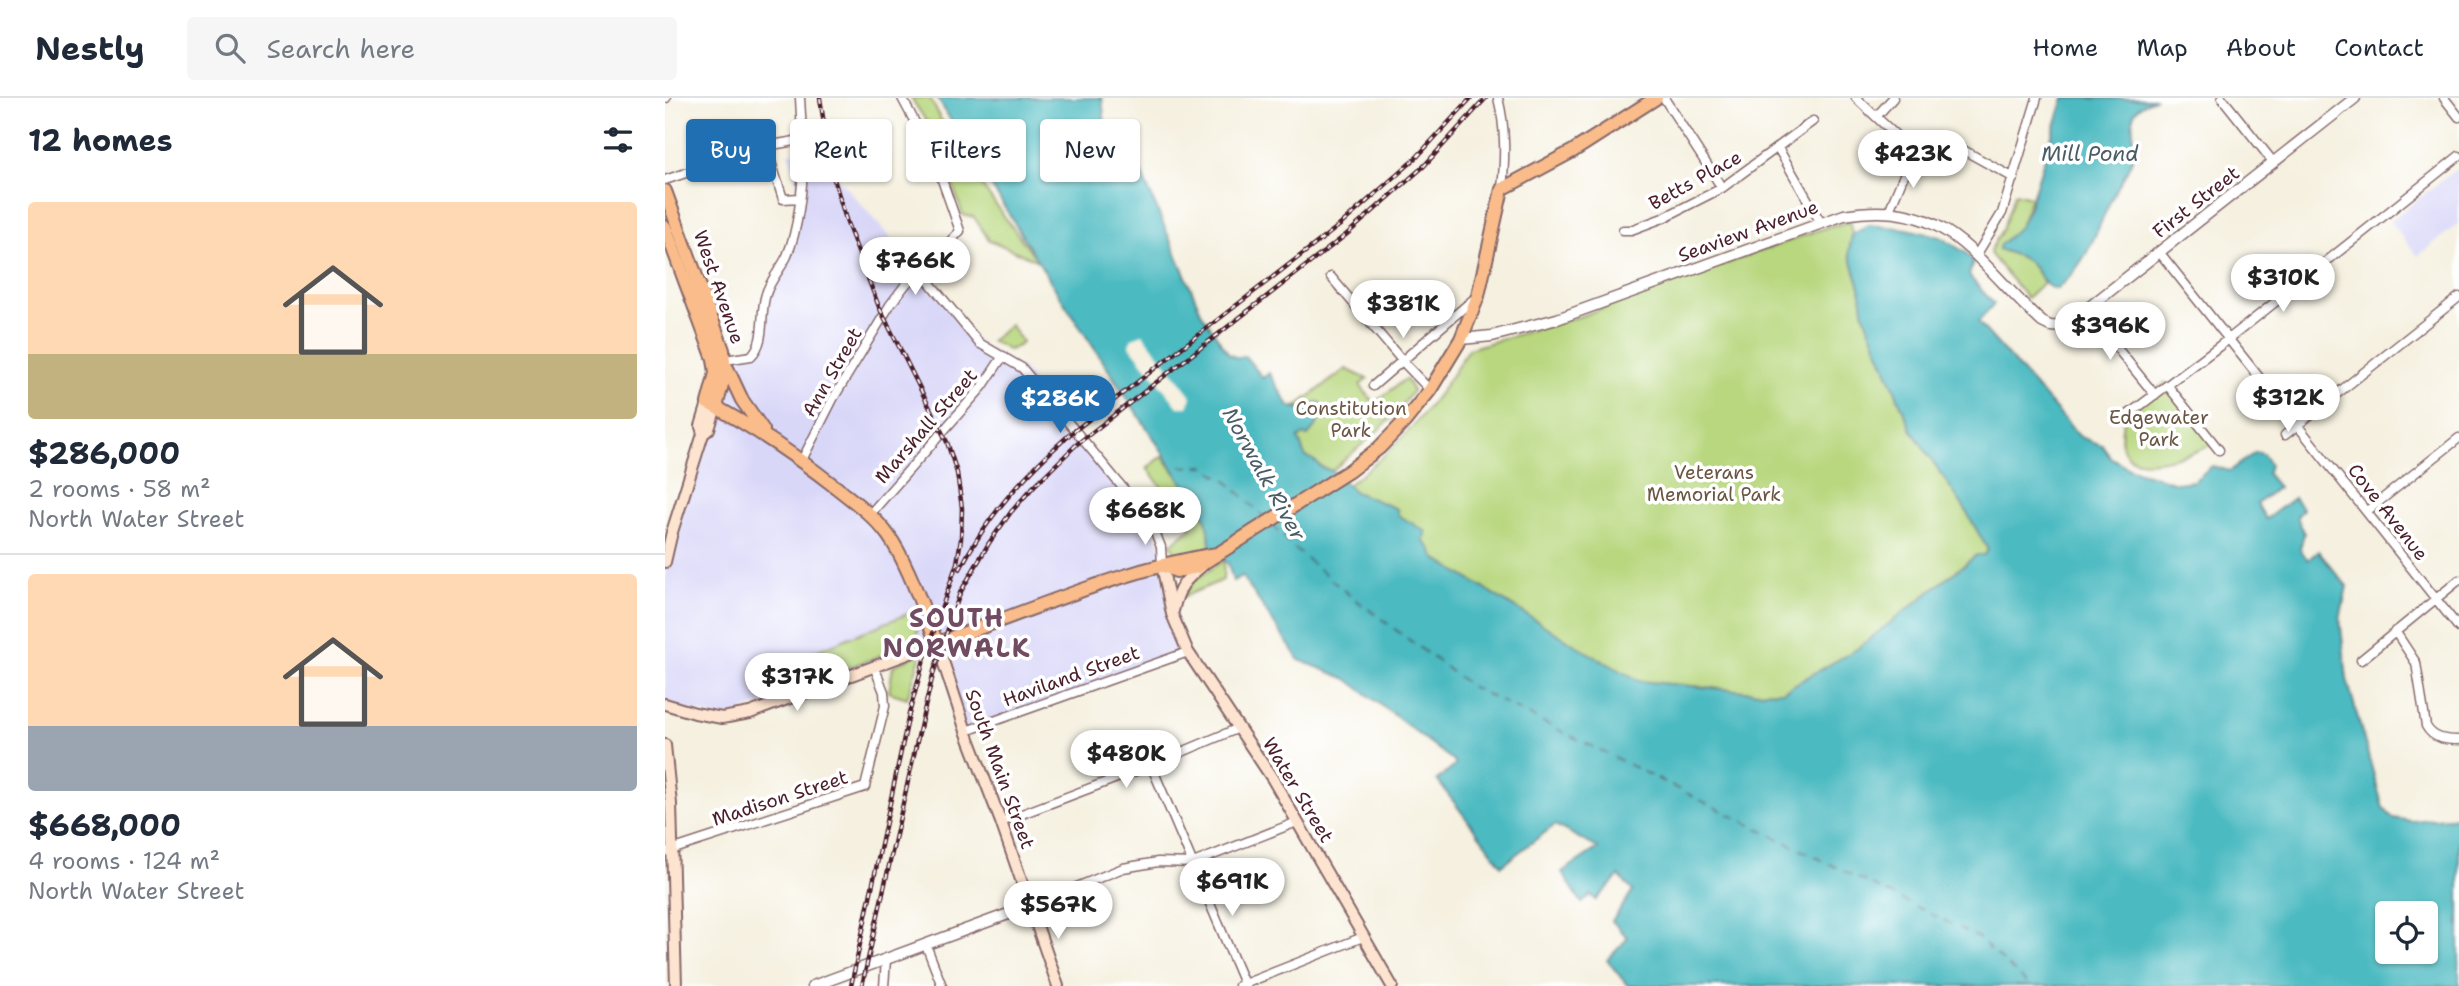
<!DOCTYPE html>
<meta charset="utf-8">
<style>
:root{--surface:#fff;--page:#f6f6f7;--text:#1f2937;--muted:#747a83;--line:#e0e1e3;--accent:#1f6fb2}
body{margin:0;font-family:"Shantell Sans",sans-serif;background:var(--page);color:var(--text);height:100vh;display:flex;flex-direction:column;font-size:26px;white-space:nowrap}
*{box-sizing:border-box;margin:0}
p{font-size:23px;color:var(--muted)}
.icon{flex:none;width:38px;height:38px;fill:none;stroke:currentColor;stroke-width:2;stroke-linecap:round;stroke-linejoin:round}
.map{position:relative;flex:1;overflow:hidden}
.drawer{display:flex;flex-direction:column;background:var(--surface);width:665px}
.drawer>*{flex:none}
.guide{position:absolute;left:21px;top:21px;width:665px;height:63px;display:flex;gap:14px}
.controls{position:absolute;left:1710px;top:803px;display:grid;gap:14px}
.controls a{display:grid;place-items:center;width:63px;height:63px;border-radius:7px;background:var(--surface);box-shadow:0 2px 5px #0004;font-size:35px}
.price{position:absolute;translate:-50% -60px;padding:0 16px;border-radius:24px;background:#fff;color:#222;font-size:23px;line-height:46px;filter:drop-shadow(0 2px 4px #0008)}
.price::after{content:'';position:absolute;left:50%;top:42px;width:21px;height:16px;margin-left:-10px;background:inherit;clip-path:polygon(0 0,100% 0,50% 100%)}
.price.active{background:var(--accent);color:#fff}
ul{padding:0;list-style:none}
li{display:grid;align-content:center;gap:14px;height:371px;padding:0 28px}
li+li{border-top:2px solid var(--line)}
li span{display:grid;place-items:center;height:217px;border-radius:7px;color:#555}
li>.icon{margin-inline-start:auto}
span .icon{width:126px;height:126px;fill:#fffc;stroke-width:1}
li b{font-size:30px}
h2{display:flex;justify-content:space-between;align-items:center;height:84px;padding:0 28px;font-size:30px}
.chip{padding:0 24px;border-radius:7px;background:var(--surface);box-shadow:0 2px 5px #0004;font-size:24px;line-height:63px}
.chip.active{background:var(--accent);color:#fff}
header{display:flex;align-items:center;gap:42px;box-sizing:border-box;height:98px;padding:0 35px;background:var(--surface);border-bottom:2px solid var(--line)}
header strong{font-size:33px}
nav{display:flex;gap:38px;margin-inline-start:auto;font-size:24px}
.search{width:490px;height:63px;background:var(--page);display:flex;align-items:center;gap:18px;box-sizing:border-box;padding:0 24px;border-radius:7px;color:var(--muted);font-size:26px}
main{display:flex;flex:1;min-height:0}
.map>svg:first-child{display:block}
.built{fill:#d9d7f8}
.green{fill:#b8d77e;stroke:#817b54;stroke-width:2}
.water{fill:#4bbac1;stroke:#4a6c76;stroke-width:2;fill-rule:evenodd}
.pier{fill:#f5f0df}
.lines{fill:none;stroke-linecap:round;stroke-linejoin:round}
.ferry{stroke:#4a5d67;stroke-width:2;stroke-dasharray:9 7;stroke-linecap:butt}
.minor-casing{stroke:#86686a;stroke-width:11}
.tertiary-casing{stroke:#86686a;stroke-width:13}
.secondary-casing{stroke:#86686a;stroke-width:14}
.primary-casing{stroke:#86686a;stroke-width:16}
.minor{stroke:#fff;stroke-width:8}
.tertiary{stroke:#fff;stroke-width:10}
.secondary{stroke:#fde4d0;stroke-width:10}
.primary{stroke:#f9bc8a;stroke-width:12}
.rail-casing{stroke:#4a1f2b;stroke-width:4.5}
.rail{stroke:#fff;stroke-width:2;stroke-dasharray:5;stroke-linecap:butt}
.labels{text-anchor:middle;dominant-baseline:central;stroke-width:7;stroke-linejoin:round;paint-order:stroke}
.street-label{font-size:19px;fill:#4a1f2b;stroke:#fff}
.park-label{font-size:19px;fill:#6b5644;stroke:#fff}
.water-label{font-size:21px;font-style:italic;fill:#4a5d67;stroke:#fff}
.district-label{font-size:26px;font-weight:bold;letter-spacing:2px;fill:#704b61;stroke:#fff}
</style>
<header>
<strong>Nestly</strong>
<div class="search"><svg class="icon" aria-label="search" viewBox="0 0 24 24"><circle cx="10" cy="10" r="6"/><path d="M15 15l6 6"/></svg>Search here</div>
<nav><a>Home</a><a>Map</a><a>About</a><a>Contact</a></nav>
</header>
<main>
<section class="drawer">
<h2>12 homes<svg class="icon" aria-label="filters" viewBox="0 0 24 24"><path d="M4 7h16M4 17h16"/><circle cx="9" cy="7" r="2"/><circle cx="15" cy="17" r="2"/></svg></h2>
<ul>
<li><span style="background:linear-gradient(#ffd9b3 70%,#c2b280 0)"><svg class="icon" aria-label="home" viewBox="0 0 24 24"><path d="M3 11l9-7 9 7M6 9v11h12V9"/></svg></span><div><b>$286,000</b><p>2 rooms · 58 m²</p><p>North Water Street</p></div></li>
<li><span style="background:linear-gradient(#ffd9b3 70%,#9aa5b1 0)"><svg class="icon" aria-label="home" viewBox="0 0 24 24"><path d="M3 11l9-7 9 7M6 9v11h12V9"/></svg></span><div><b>$668,000</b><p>4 rooms · 124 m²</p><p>North Water Street</p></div></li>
</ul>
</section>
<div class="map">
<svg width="1794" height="888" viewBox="0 0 1794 888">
<rect width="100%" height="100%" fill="#fff"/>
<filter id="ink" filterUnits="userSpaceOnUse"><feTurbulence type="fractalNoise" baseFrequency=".0143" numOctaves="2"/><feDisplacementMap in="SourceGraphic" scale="14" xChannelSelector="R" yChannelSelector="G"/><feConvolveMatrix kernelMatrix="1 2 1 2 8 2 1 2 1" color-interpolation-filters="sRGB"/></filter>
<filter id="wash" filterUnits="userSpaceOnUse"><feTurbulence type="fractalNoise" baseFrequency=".00686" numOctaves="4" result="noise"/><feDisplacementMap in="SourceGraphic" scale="28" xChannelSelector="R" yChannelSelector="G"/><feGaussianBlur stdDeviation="1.57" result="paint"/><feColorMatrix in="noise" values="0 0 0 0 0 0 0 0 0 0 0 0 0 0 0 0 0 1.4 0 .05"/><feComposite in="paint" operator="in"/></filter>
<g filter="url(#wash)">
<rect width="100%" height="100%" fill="#f5f0df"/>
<path class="built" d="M 146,50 L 256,174 L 314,245 L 357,270 L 486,424 L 496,449 L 499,478 L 523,554 L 301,633 L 271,545 L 57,620 L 0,606 L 0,464 L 55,263 L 91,253 L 97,209 L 122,158 L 135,100 L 124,55 Z
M 1794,69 L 1794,125 L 1753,158 L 1725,123 Z"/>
<path class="green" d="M 246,0 L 265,0 C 294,60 333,111 373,163 L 324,142 L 309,119 L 298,117 L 271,38 Z
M 1350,95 L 1366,99 L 1355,128 L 1334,151 L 1363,162 L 1379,184 L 1362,200 L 1326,157 L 1325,153 L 1338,130 Z
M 1185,124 L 1187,137 L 1184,154 L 1195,189 L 1199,217 L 1246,331 L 1300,411 L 1323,452 L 1319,458 L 1311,457 L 1192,551 L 1118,593 L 1089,594 L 974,583 L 920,553 L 770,460 L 766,451 L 758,443 L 761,434 L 733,417 L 732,411 L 690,394 L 682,387 C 733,351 772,305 803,251 L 913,219 L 1165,128 Z
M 345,227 L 357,244 L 354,248 L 344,252 L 326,243 Z
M 681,271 L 702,281 L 695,287 L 709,305 L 739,282 L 742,282 L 748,293 L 728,319 L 667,373 C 660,371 645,363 640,358 L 633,340 L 648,332 L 658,316 L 648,308 L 629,310 Z
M 1500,285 L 1549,345 C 1534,354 1520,357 1503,361 C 1462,370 1449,357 1460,316 Z
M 498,358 C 518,390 546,408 545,449 L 524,456 L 510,454 L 506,446 L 527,429 L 482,370 Z
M 559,462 L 558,482 L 518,499 L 530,482 Z
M 257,510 L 251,540 L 217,557 L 150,582 L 141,557 Z
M 257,554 L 242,600 L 224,594 L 228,568 Z"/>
<path class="water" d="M 272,0 L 437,0 L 440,27 L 469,58 L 537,216 L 564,256 L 572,260 L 580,258 L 598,280 L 604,275 L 624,308 L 634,311 L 654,304 L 657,306 C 658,318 651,329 643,338 L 638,337 L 633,340 L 640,358 L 650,363 L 657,370 L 667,373 L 690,394 L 732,411 L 733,417 L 761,434 L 758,443 L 766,451 L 770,460 L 920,553 L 974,583 L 1089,594 L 1118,593 L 1192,551 L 1312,457 L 1319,457 L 1323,452 L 1300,411 L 1246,331 L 1199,217 L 1195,189 L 1184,154 L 1187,137 L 1204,127 L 1242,131 L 1275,139 L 1301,155 L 1308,164 L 1304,178 L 1329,206 L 1313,224 L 1415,339 L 1437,347 L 1445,359 L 1466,371 L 1511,385 L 1529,383 L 1547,368 L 1565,373 L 1591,354 L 1598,356 L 1605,367 L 1602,376 L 1613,389 L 1592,406 L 1601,421 L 1629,400 L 1638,411 L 1632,419 L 1639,435 L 1635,451 L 1643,462 L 1653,453 L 1682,488 L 1675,521 L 1682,581 L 1718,710 L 1728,720 L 1746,723 L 1794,719 L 1794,888 L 963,888 L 942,862 L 963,840 L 947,823 L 968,793 L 954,778 L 931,802 L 926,797 L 917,805 L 897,774 L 933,750 L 890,727 L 837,767 L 772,682 L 790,668 L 790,664 L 682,581 L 634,562 L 577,478 L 568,483 L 563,466 L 545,449 C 546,406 518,394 501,359 L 394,197 ZM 1722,816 L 1760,816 L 1760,854 L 1722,854 Z
M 1399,0 L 1491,1 C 1454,12 1473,30 1468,57 C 1465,73 1453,86 1447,100 C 1435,124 1427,151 1410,172 C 1405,179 1398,185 1392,191 C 1377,190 1375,173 1365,165 C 1358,158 1343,155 1334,151 L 1334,148 L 1355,128 L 1363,112 Z"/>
<path class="pier" d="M 478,236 L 527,299 L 523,309 L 513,309 L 464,247 L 467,240 Z"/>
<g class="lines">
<path class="ferry" d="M 516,369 L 539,368 L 562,383 L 600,420
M 607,427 L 629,450 L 683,496 L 807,589 L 1312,839 L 1365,888"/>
</g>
</g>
<g filter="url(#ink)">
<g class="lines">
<g class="minor-casing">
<path id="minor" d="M 0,0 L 1,0
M 833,0 C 841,31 840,60 837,91
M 999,0 L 1057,90
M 1191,0 L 1253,58
M 1557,0 L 1609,65
M 1779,0 L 1794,19
M 1211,19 L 1228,0
M 101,48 L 118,101 L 135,100
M 1113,50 L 1156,125
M 0,82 L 101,48 L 130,43 L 137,35 L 135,0
M 1224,113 L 1241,72 L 1248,62 L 1266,50 L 1280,46 L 1291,48 L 1349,80
M 958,132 L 966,132 L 998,120 L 1057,90 L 1148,23
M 1495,155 L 1794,530
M 1312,156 L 1337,115 L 1372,0
M 256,174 L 314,245 L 357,270 L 424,349 L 486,424 L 496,449 L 497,467
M 666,179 L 740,266 L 765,292
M 1422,213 L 1490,297
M 60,262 L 86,258 C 102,243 94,216 101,196 C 105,182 116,171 122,158 C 133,132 138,90 138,62
M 708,288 L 810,200
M 1503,288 L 1554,352
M 1460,319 L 1565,240 L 1794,58
M 1620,337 L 1794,199
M 137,362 L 168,301 L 225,207 L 241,186 L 256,174 L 295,133 L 270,62 L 237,0
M 1702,413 L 1794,340
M 205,416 L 318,288 L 338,258
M 1730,533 L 1751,565 L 1761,628 C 1768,641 1781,642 1794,642
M 1696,562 L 1794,482
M 301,633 L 523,554
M 486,667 L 580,888
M 336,724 L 486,667 L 574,630
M 0,754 L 200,689 L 220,608 L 219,594 L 209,568
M 365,808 L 458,770 L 493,764 L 528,765 L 632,724
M 261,847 L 277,888
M 219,888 L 221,862
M 574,888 L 698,839"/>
</g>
<g class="tertiary-casing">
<path id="tertiary" d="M 796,241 L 827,238 L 892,221 L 1179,117 C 1285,99 1310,164 1377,224 L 1385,228 L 1399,229 L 1690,0
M 148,888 L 365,808"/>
</g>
<g class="secondary-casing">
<path id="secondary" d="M 38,336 L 44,331 L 51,309
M 0,464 L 7,434 L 38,336 L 36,328 L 43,305
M 497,467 L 507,516 L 523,554 L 607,680 L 727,888
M 508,513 C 514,488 519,483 538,467
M 0,606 L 30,615 L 57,620 L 85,615 L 272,545 L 301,633 L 336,724 L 393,888
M 0,647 L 6,706 L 11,888"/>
</g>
<g class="primary-casing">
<path id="primary" d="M 0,93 L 58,252 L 60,275 L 51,309
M 0,129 L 49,261 L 51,275 L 43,305 C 89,329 131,358 172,390 C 191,405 209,418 223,437 C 242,463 259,514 272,545 C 364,514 455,471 552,456
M 62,270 L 77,302 L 98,332
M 497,467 L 511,473 L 532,469 L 684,373 L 714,350 L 740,323 L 765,292 L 796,241 L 813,198 L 837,91 L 908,53 L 991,0"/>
</g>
<use href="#minor" class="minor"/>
<use href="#tertiary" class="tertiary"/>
<use href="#secondary" class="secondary"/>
<use href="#primary" class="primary"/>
<g class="rail-casing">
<path id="rail" d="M 155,0 L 166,71 L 182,125 L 214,209 L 282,344 L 292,375 L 297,410 L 296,441 L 292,465 L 259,562 L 244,616 L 186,888
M 295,471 C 322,418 360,376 404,337 L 675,127 L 751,60 L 806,0
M 197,888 L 257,621 L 269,573 L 295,495 L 324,445 L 346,414 L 369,388 L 412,346 L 682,136 L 759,68 L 821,0"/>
</g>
<use href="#rail" class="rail"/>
</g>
</g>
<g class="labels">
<g class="street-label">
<text transform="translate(1030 82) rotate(-29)">Betts Place</text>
<text transform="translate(1531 104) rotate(-38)">First Street</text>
<text transform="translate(1083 133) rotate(-20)">Seaview Avenue</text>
<text transform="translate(54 189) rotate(71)">West Avenue</text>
<text transform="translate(167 274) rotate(-60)">Ann Street</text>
<text transform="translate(261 328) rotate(-49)">Marshall Street</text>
<text transform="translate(1723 414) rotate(52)">Cove Avenue</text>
<text transform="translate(406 578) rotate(-20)">Haviland Street</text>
<text transform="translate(335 671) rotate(70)">South Main Street</text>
<text transform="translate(633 692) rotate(59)">Water Street</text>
<text transform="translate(115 700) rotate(-18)">Madison Street</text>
</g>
<g class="park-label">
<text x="686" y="310">Constitution<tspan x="686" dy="22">Park</tspan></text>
<text x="1494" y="319">Edgewater<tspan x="1494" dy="22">Park</tspan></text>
<text x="1049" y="374">Veterans<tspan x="1049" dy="22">Memorial Park</tspan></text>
</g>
<g class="water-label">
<text x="1425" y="56">Mill Pond</text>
<text transform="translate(599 376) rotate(61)">Norwalk River</text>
</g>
<g class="district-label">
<text x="292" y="519">SOUTH<tspan x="292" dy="30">NORWALK</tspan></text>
</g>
</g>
</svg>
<div class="controls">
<a><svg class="icon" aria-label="locate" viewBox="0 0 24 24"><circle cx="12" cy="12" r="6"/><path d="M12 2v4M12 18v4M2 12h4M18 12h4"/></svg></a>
</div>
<b class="price" style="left:1248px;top:92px">$423K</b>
<b class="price" style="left:250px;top:199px">$766K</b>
<b class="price" style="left:1618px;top:216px">$310K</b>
<b class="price" style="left:738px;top:242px">$381K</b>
<b class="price" style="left:1445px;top:264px">$396K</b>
<b class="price" style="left:1623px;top:336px">$312K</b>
<b class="price active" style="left:395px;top:337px">$286K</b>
<b class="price" style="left:480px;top:449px">$668K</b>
<b class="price" style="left:132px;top:615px">$317K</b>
<b class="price" style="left:461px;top:692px">$480K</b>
<b class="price" style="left:567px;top:820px">$691K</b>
<b class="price" style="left:393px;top:843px">$567K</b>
<div class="guide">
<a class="chip active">Buy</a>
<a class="chip">Rent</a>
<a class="chip">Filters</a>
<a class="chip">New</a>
</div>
</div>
</main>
